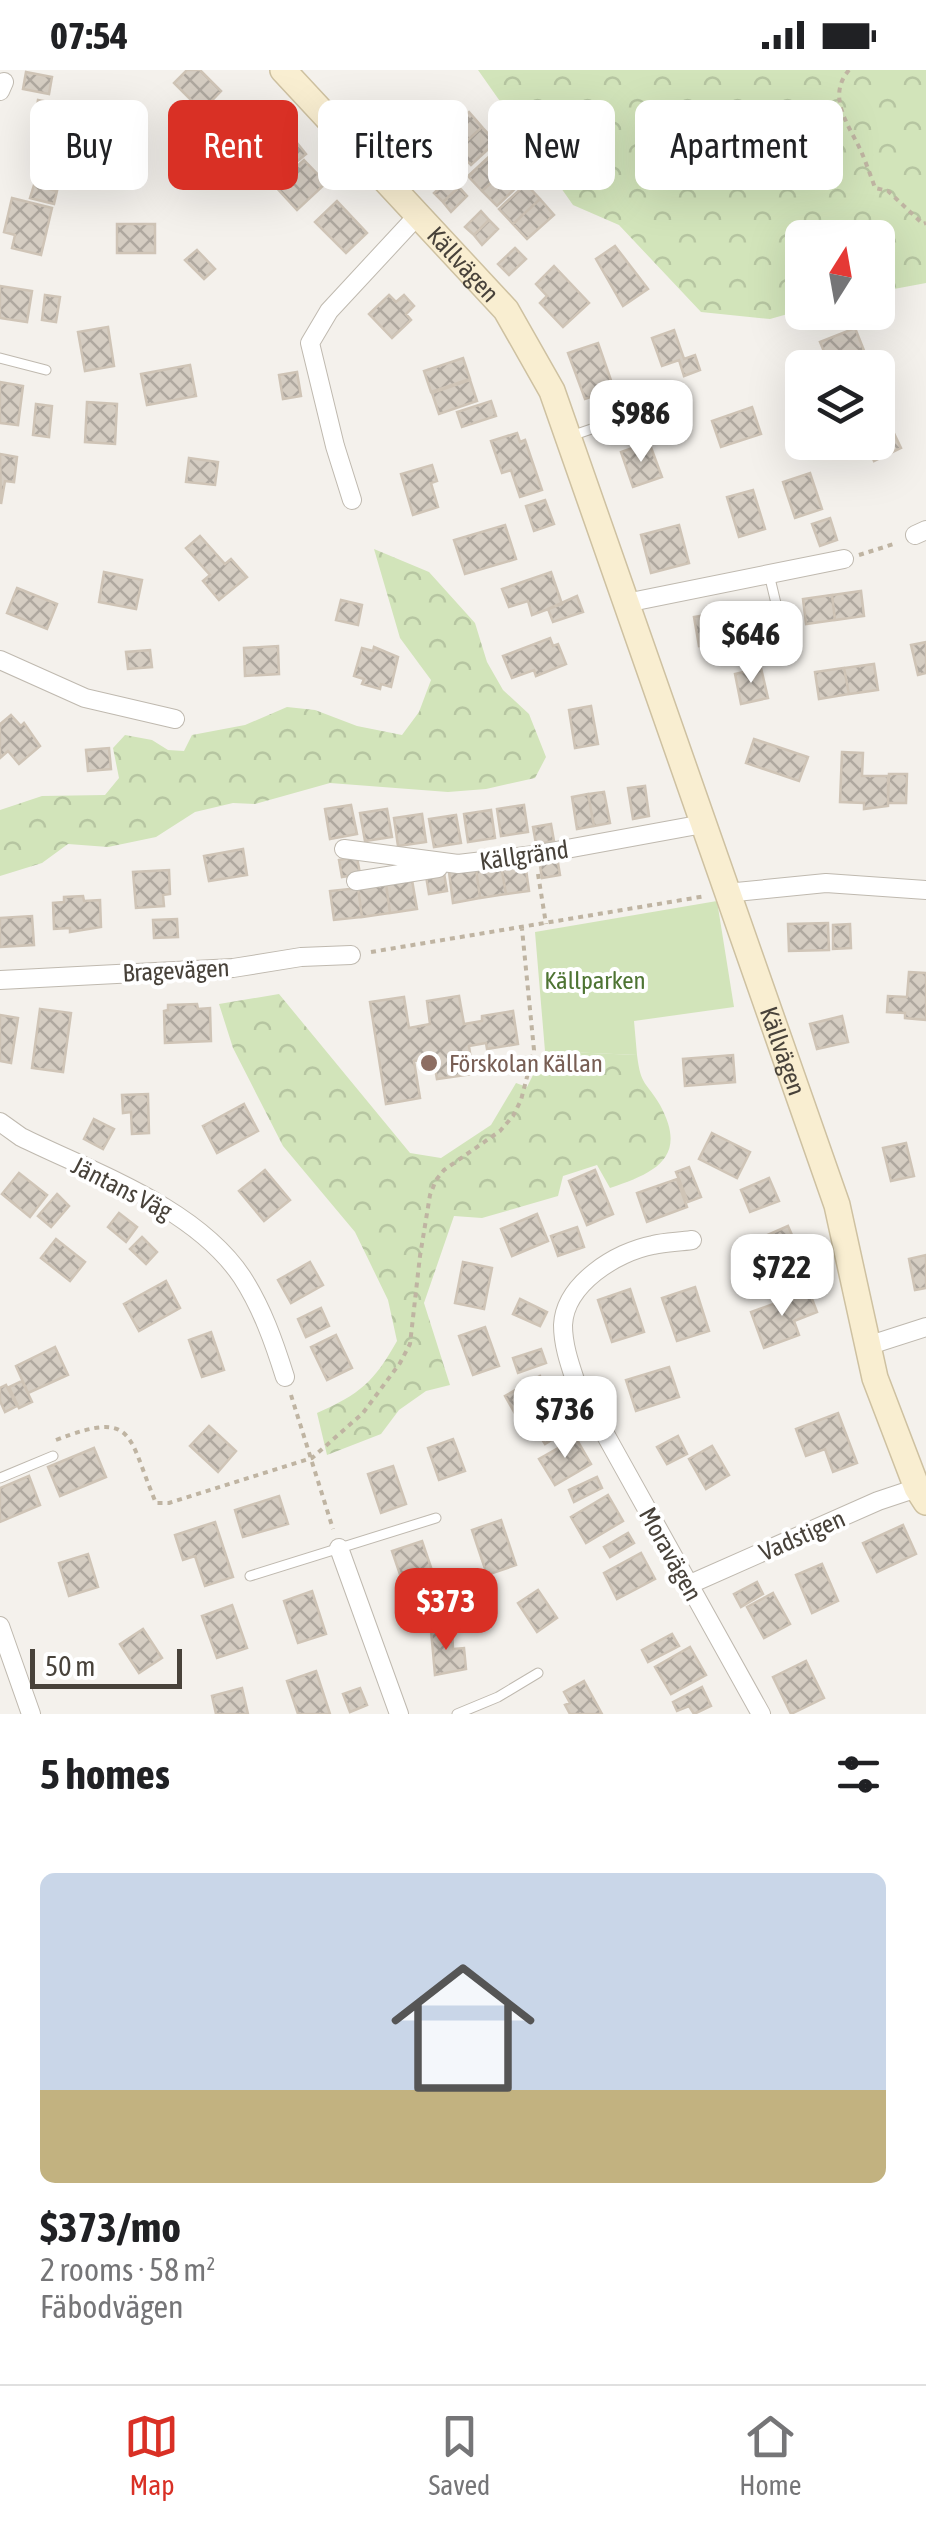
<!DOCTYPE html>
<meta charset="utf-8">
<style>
:root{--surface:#fff;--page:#f2f2f2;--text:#202124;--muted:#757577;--line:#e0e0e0;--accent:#d93025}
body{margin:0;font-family:"Asap Condensed",sans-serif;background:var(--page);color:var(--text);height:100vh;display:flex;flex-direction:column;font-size:38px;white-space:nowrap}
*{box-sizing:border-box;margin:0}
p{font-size:32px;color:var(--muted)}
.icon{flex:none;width:55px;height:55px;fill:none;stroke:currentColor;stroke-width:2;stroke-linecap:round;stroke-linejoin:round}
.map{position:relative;height:1644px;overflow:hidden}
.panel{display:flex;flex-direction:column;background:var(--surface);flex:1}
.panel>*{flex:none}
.top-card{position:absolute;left:30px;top:30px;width:868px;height:90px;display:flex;gap:20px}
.needle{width:65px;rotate:11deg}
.fabs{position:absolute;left:785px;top:150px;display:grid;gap:20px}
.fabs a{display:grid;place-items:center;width:110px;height:110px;border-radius:15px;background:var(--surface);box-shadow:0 10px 40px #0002;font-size:50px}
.scale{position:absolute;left:30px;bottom:25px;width:152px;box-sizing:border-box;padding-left:10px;border:5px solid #48423a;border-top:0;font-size:28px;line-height:35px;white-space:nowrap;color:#48423a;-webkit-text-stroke:8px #fff;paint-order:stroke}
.price{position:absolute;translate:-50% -85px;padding:0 22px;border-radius:20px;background:#fff;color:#222;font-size:32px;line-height:65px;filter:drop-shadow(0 2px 5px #0008)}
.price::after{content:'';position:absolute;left:50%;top:60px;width:30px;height:22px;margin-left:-15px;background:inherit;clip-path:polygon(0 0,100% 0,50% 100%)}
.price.active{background:var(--accent);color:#fff}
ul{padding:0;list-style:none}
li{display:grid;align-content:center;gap:20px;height:530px;padding:0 40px}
li span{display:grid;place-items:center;height:310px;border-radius:15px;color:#555}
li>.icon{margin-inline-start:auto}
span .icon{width:180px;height:180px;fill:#fffc;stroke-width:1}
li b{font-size:42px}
h2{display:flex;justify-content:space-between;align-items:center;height:120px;padding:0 40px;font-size:42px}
.tag{padding:0 35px;border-radius:15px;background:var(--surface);box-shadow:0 10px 40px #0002;font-size:35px;line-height:90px}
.tag.active{background:var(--accent);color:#fff}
.status{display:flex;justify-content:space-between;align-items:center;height:70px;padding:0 50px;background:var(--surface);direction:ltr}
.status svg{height:28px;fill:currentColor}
.tab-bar{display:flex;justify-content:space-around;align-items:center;height:140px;border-top:2px solid var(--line);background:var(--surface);font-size:28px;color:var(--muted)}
.tab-bar a{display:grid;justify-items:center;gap:5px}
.tab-bar .active{color:var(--accent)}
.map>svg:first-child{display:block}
.forest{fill:url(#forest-crowns)}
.park{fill:#d2e4ba}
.building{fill:url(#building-cross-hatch);stroke:#cfc4b6;stroke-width:2.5}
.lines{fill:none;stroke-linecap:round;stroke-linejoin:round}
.lane-casing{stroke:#bfb9af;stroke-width:11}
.street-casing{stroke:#bfb9af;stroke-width:20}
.secondary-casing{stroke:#cec1a1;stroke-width:28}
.path{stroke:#bfb4a2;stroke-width:4;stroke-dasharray:5 5;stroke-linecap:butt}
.lane{stroke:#fff;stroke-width:9}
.street{stroke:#fff;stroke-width:18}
.secondary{stroke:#f9eed1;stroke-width:25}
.education-dot{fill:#8d6e63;stroke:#fff;stroke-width:4}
.labels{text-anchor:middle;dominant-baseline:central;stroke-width:8;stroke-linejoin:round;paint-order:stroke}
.street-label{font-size:25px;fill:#48423a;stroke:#fff}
.park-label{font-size:25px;fill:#4e7433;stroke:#fff}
.education-label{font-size:25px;fill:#785e54;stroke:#fff;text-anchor:start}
</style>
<div class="status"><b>07:54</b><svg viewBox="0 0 49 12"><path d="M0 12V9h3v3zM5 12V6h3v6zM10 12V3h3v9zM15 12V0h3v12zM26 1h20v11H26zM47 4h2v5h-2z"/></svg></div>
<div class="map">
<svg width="926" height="1644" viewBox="0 0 926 1644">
<defs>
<pattern id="forest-crowns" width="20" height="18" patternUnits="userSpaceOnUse" patternTransform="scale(2.5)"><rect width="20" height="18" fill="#d2e4ba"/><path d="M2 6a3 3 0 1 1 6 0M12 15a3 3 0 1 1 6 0" fill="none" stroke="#b6c5a1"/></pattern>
<pattern id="building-cross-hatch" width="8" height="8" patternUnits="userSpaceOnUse" patternTransform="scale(2.5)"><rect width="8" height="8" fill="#d5cdc2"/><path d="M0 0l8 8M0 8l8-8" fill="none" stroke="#afa89f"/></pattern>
</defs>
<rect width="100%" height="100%" fill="#f4f1ec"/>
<path class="forest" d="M 478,0 L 926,0 L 926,213 L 878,222 L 878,168 L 802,168 L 802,240 L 770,249 L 701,242 L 619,155 L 573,135 Z
M 374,479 L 429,502 L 475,553 L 487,592 L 503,620 L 529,644 L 546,687 L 535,708 L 486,719 L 448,722 L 330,713 L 255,734 L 233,733 L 195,742 L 156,767 L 108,777 L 68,774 L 42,793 L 0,806 L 0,740 L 42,726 L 105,725 L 119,708 L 113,678 L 125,665 L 152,670 L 168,680 L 184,681 L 192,665 L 245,655 L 287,637 L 315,640 L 357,656 L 402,665 L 419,642 L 431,610 L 400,568 Z
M 279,924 L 410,1083 L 441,1088 L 491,1055 L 516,1013 L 527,1017 L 545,981 L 637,985 C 641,1017 646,1011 660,1035 C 689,1088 654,1103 610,1118 L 597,1095 L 563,1106 L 558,1126 L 482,1148 L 454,1146 L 424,1233 L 450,1315 L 426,1321 L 399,1340 L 381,1364 L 327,1385 L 317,1343 C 360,1324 374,1312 397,1271 L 388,1230 L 355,1162 L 283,1076 L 233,978 L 219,934 Z"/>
<path class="park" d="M 717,831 L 734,937 L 634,951 L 637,985 L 545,981 L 535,862 Z"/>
<path class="building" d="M 187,0 L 200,0 L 221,21 L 202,41 L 174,13 Z
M 26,2 L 52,7 L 49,24 L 23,19 Z
M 38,30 L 75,37 L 71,67 L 33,61 Z
M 263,42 L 284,65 L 252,92 L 232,69 Z
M 469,42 L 482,57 L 457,80 L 444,65 Z
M 482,57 L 496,72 L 471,95 L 457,80 Z
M 289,63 L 306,84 L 288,99 L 271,79 Z
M 494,82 L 508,97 L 482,121 L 468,106 Z
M 429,86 L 439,96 L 423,111 L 413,100 Z
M 304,90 L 326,113 L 297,140 L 275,116 Z
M 508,97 L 522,112 L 497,136 L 482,121 Z
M 450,108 L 459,117 L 443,132 L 434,123 Z
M 526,114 L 540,129 L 513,154 L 499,139 Z
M 34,115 L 57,121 L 54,134 L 30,128 Z
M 459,117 L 467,126 L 451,142 L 443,132 Z
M 12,128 L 52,138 L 41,185 L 12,178 L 15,165 L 4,162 Z
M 540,129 L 554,145 L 527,169 L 513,154 Z
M 337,131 L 367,163 L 346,183 L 315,152 Z
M 481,141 L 489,150 L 474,165 L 465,157 Z
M 489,150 L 498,159 L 482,175 L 474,165 Z
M 117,154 L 155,154 L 155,183 L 117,183 Z
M 615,176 L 648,219 L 623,236 L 596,189 Z
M 515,178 L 526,189 L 509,205 L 498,194 Z
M 197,180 L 215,199 L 204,209 L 185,190 Z
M 554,196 L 589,233 L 563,257 L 540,233 L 547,226 L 536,214 Z
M 0,216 L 32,221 L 27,252 L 0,248 Z
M 45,225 L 60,227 L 56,252 L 42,250 Z
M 389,225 L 396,232 L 404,225 L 414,236 L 406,244 L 411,250 L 392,268 L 369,244 Z
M 108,257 L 114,296 L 85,301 L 78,262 Z
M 855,258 L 871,298 L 831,298 L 820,272 Z
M 674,260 L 684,289 L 695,285 L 700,300 L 684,306 L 679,290 L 662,296 L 652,268 Z
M 598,273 L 614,319 L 585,329 L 568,283 Z
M 463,288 L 470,309 L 431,322 L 424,301 Z
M 190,295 L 196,326 L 147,335 L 141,304 Z
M 297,302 L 301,326 L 283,329 L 279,305 Z
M 470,310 L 477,331 L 439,344 L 432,323 Z
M 0,312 L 23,316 L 18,355 L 0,353 Z
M 878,330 L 901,378 L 874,391 L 866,372 L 878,372 Z
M 491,331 L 496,346 L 462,357 L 457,342 Z
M 87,332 L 117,334 L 115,374 L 85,372 Z
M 36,334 L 52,336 L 49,367 L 33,365 Z
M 752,337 L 761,364 L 721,377 L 712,351 Z
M 517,363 L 520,372 L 525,370 L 542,420 L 520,427 L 511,400 L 502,403 L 491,371 Z
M 649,372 L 662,407 L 633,417 L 621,382 Z
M 0,384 L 17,387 L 14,412 L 5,411 L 1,434 Z
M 189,388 L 218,392 L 215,415 L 186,412 Z
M 432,395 L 437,411 L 431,413 L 438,437 L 413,445 L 401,404 Z
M 810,403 L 822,439 L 795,448 L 783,412 Z
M 753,420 L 765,459 L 739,467 L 727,427 Z
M 545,430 L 554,454 L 534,461 L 526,436 Z
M 830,448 L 837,470 L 820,476 L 812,454 Z
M 505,455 L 516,489 L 465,504 L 454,470 Z
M 679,455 L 689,493 L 651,503 L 641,465 Z
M 200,466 L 225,494 L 231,489 L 247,507 L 219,530 L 203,511 L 210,505 L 186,478 Z
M 104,502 L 142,510 L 136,539 L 99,532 Z
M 551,502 L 562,534 L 532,545 L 528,531 L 509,537 L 502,519 Z
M 17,518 L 57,534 L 47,559 L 7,543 Z
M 861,521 L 864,546 L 835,550 L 832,525 Z
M 832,525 L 835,550 L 806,554 L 803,529 Z
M 577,526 L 583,542 L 553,552 L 548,539 Z
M 341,530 L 362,535 L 358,555 L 336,550 Z
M 752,537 L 756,567 L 699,576 L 694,547 Z
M 550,568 L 553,576 L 558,574 L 566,594 L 536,606 L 534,600 L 512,608 L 503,586 Z
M 926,572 L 926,603 L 918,605 L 911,575 Z
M 278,576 L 279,604 L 245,606 L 244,578 Z
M 374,577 L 398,587 L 391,617 L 381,614 L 380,619 L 362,614 L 364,609 L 354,606 L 362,578 L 373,581 Z
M 150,580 L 152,597 L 128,599 L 126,582 Z
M 874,594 L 878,620 L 849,624 L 844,598 Z
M 761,598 L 768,628 L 741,634 L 735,604 Z
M 844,598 L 849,624 L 819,629 L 815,602 Z
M 591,636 L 598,674 L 575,678 L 569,640 Z
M 11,645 L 21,656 L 24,653 L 40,676 L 19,694 L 8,681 L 0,688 L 0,654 Z
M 754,669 L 808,687 L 799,711 L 746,693 Z
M 109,678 L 111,699 L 88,701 L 86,680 Z
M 842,682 L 863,683 L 862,706 L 888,706 L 888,736 L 864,739 L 864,733 L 840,732 Z
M 889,704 L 907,704 L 906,733 L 888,733 Z
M 645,716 L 649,746 L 633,749 L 628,718 Z
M 604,722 L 610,753 L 594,756 L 588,724 Z
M 588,724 L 594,756 L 577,759 L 572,727 Z
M 351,735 L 357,764 L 330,769 L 325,739 Z
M 524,735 L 528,762 L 501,766 L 497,739 Z
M 387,739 L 392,767 L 365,771 L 360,743 Z
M 491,740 L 495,768 L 468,772 L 464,744 Z
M 422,744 L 426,772 L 398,776 L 394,748 Z
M 456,745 L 461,773 L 434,777 L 429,749 Z
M 551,754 L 554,771 L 536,774 L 533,757 Z
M 243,779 L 247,805 L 209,811 L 204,786 Z
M 357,787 L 360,804 L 342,807 L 339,790 Z
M 557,787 L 560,805 L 542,808 L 539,790 Z
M 525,792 L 529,821 L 506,824 L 501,795 Z
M 501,795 L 506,824 L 480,828 L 476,799 Z
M 476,799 L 480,828 L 453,833 L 449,802 Z
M 169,800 L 170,824 L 163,825 L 164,836 L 136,838 L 133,802 Z
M 444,803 L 447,821 L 429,824 L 426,806 Z
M 412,810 L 417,839 L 390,843 L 386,814 Z
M 386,814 L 390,843 L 362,847 L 358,818 Z
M 358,818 L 362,847 L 334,850 L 330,821 Z
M 83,826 L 84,831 L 100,830 L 101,857 L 70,862 L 70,858 L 54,859 L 53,833 L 64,832 L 64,827 Z
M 32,846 L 34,875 L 0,877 L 0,848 Z
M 177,849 L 178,867 L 154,868 L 153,850 Z
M 828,853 L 829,880 L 789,881 L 788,854 Z
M 850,854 L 851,878 L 833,879 L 833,855 Z
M 909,902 L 926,903 L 926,950 L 905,948 L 905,943 L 887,942 L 888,926 L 907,927 Z
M 459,926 L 464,954 L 482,951 L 482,946 L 513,941 L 518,974 L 487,979 L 486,973 L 469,976 L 473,1004 L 437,1009 L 433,988 L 414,991 L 420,1028 L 386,1034 L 370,932 L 404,927 L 409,958 L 430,954 L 427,931 Z
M 197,934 L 198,939 L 210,938 L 211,971 L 165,973 L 164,941 L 168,940 L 168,935 Z
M 40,939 L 71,943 L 63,1002 L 32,998 Z
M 0,945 L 18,948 L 11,993 L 0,991 Z
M 842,946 L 848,972 L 817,979 L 810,954 Z
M 733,985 L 735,1012 L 685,1016 L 683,989 Z
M 148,1024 L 149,1063 L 132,1064 L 131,1042 L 123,1043 L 122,1025 Z
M 244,1034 L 258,1061 L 217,1083 L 203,1056 Z
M 94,1049 L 114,1059 L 103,1079 L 84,1069 Z
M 712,1063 L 750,1082 L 737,1108 L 699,1089 Z
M 906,1073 L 914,1106 L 891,1111 L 883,1078 Z
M 689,1097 L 701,1127 L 688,1132 L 676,1102 Z
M 265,1100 L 290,1130 L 264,1151 L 239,1121 Z
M 595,1100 L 613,1144 L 587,1155 L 569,1111 Z
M 19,1103 L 47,1125 L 30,1147 L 2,1124 Z
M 769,1108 L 779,1131 L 750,1142 L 741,1120 Z
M 677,1109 L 687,1137 L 647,1152 L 637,1123 Z
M 57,1124 L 69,1136 L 51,1157 L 38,1146 Z
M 119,1143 L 137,1157 L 126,1172 L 108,1157 Z
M 537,1144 L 548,1171 L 512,1186 L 501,1159 Z
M 788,1156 L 803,1190 L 779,1201 L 763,1167 Z
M 577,1157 L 584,1177 L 558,1186 L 551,1166 Z
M 142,1167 L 157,1182 L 146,1194 L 130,1179 Z
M 56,1169 L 85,1192 L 70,1211 L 41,1188 Z
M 926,1185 L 926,1218 L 915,1220 L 909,1189 Z
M 310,1192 L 323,1215 L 291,1233 L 278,1210 Z
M 463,1192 L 492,1198 L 484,1239 L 455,1233 Z
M 166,1211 L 180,1238 L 139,1261 L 124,1234 Z
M 695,1217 L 709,1261 L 677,1271 L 662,1228 Z
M 630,1219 L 644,1262 L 612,1272 L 598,1230 Z
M 809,1221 L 817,1242 L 794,1251 L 799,1265 L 764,1278 L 751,1242 Z
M 520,1229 L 547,1242 L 540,1256 L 513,1244 Z
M 321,1238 L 329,1256 L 306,1267 L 298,1249 Z
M 485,1257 L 499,1296 L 473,1305 L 459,1266 Z
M 211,1262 L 224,1300 L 202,1307 L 189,1270 Z
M 336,1265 L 352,1298 L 327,1310 L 311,1277 Z
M 55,1277 L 68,1305 L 28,1323 L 16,1296 Z
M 541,1279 L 546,1293 L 518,1303 L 513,1288 Z
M 669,1297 L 679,1327 L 636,1341 L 626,1310 Z
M 540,1306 L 556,1334 L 521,1354 L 505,1326 Z
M 22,1311 L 32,1332 L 19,1338 L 9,1317 Z
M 6,1315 L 17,1336 L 5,1342 L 0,1331 L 0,1318 Z
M 559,1342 L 569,1359 L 545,1374 L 534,1357 Z
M 838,1343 L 857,1393 L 833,1402 L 825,1379 L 806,1386 L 796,1359 Z
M 209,1356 L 236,1381 L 218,1402 L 190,1376 Z
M 678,1366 L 687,1384 L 667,1394 L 657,1377 Z
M 576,1368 L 591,1394 L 555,1415 L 539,1389 Z
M 453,1369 L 465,1401 L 439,1410 L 428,1378 Z
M 712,1376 L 729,1405 L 706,1419 L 689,1389 Z
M 94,1378 L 106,1407 L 60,1426 L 48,1397 Z
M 393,1396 L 406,1434 L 381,1443 L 368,1404 Z
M 29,1406 L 40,1435 L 0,1452 L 0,1418 Z
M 597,1407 L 602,1418 L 574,1432 L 569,1420 Z
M 608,1425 L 623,1451 L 586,1473 L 571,1447 Z
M 279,1426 L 288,1454 L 243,1467 L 235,1440 Z
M 501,1450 L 516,1495 L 487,1505 L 472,1460 Z
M 215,1452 L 233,1507 L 205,1516 L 195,1486 L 183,1490 L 175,1465 Z
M 903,1455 L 916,1484 L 877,1502 L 863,1473 Z
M 628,1463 L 634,1473 L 610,1487 L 604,1477 Z
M 422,1471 L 438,1518 L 408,1528 L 392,1481 Z
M 641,1483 L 655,1509 L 617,1529 L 604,1503 Z
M 88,1484 L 98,1517 L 69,1526 L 59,1493 Z
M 822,1494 L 838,1531 L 812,1543 L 796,1505 Z
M 757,1512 L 763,1524 L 741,1537 L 734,1524 Z
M 538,1520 L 557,1548 L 537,1562 L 518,1533 Z
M 312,1521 L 326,1564 L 298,1573 L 284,1531 Z
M 773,1523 L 790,1554 L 764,1568 L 747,1537 Z
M 232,1535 L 247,1578 L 217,1588 L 202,1546 Z
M 452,1558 L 453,1579 L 464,1578 L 466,1599 L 435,1605 L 431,1560 Z
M 143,1559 L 162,1588 L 139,1603 L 120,1574 Z
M 672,1564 L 679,1576 L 648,1592 L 642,1580 Z
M 690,1577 L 706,1605 L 671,1624 L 655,1597 Z
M 806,1591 L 824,1628 L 791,1644 L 773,1607 Z
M 316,1601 L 330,1644 L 298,1644 L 287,1611 Z
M 584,1611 L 602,1644 L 570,1644 L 565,1635 L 570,1633 L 564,1622 Z
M 702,1617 L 711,1636 L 694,1644 L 689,1636 L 677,1641 L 673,1632 Z
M 242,1618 L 248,1644 L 216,1644 L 212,1626 Z
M 360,1618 L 367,1635 L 350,1642 L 343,1624 Z"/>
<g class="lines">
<g class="lane-casing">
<path id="lane" d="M 0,288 L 46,300
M 571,366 L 644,341
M 769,504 L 789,588
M 0,1408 L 53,1386
M 250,1506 L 436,1448
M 457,1644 L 498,1627 L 538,1603"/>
</g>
<g class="street-casing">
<path id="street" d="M 0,21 L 4,12
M 352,430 L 335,376 L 310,273 L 329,241 L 418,145
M 915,465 L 926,460
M 626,533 L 844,489
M 0,590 L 85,628 L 175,649
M 344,779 L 458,794 L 534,785 L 703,754
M 356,811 L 438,798
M 726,823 L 826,813 L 926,820
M 0,910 L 233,898 L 301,887 L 351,885
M 0,1052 L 21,1067 C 94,1103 195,1137 242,1207 C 262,1238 274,1272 285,1307
M 692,1170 C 679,1172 665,1172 653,1175 C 616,1182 565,1214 563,1255 C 563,1274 569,1292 575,1310 L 761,1644
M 867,1276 L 926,1257
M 339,1478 L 399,1644
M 688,1515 L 878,1431 L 917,1418
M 0,1556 L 31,1644"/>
</g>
<g class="secondary-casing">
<g id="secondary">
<path id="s1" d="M 283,0 L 506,240 L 552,321 L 837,1135 L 875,1308 L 917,1418 L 926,1432"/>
</g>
</g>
<path class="path" d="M 849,0 C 826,27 849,55 861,81 C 866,93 871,106 875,118 L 888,121 L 923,154 L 926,153
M 681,78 L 779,39 L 840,43
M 859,485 L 897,473
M 538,804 L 546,854
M 371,882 L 706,826
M 291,1325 L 333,1459
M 56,1370 C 136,1339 127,1365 156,1433 L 169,1433 L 312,1388 L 363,1343 L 400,1293 L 410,1274 L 420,1186 L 430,1125 L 436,1110 L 444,1100 L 500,1061 L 513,1046 L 521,1030 L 534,980 L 522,859"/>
<use href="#lane" class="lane"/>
<use href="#street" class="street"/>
<use href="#secondary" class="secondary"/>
</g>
<circle class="education-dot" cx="429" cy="993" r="10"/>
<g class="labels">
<g class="street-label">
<text stroke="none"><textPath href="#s1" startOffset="265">Källvägen</textPath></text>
<text transform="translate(524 785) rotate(-8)">Källgränd</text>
<text transform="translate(176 900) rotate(-3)">Bragevägen</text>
<text stroke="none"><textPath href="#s1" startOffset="1120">Källvägen</textPath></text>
<text transform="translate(122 1118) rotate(27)">Jäntans Väg</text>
<text transform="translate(802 1465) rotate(-24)">Vadstigen</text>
<text transform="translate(671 1484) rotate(61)">Moravägen</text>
</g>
<g class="park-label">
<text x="595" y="910">Källparken</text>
</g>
<g class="education-label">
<text x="449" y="993">Förskolan Källan</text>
</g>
</g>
</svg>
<div class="fabs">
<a><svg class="needle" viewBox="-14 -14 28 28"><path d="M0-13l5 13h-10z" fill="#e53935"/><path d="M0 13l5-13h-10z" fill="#757577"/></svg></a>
<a><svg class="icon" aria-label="layers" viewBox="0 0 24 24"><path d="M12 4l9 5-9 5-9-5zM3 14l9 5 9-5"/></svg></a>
</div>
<div class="scale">50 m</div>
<b class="price" style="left:641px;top:395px">$986</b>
<b class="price" style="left:751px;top:616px">$646</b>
<b class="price" style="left:782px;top:1249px">$722</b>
<b class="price" style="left:565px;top:1391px">$736</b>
<b class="price active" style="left:446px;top:1583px">$373</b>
<div class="top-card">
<a class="tag">Buy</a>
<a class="tag active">Rent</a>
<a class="tag">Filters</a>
<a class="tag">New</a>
<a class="tag">Apartment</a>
</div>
</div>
<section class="panel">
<h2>5 homes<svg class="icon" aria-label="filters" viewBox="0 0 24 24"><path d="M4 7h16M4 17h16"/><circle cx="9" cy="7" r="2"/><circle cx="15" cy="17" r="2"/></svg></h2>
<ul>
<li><span style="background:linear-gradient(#c9d6e8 70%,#c2b280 0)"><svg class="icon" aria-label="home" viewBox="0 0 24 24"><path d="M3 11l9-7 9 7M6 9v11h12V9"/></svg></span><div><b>$373/mo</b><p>2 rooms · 58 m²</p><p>Fäbodvägen</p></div></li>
</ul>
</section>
<nav class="tab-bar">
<a class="active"><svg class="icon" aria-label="map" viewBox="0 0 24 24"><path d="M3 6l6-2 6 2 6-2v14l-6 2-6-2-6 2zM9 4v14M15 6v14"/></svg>Map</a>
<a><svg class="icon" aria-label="saved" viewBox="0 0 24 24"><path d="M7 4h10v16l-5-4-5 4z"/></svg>Saved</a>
<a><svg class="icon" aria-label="home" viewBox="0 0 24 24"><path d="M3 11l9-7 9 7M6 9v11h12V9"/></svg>Home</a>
</nav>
